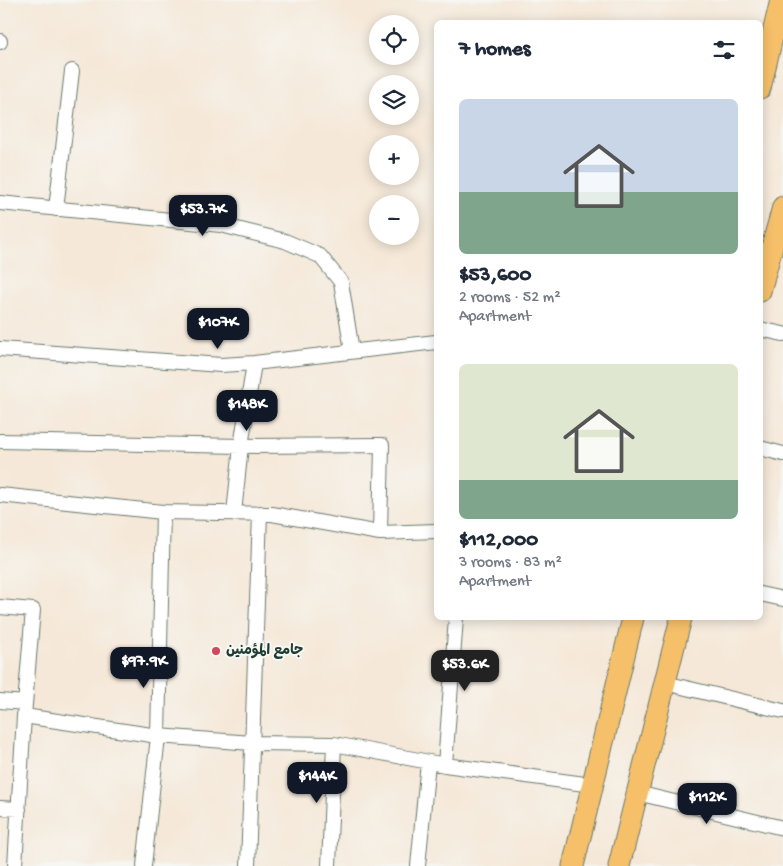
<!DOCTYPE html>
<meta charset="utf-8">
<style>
:root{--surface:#fff;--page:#f2f2f3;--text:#1f2937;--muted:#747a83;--accent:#111827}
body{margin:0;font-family:"Gochi Hand","Playpen Sans Arabic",sans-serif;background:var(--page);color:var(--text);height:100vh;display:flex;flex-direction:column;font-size:19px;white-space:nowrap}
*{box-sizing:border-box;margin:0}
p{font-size:16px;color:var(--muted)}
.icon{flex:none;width:28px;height:28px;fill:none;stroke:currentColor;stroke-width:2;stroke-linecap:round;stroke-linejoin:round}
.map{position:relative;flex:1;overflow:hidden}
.sheet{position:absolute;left:434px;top:20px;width:329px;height:600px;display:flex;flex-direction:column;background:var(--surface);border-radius:8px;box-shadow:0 2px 12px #0003}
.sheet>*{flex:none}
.controls{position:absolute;left:369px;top:15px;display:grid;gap:10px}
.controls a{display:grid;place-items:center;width:50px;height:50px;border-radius:50%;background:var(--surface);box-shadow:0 2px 12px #0003;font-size:25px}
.price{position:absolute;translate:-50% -42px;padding:0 11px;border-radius:10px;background:var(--accent);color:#fff;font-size:16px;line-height:32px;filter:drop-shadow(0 1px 2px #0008)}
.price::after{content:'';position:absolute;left:50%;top:30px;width:15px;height:11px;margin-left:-8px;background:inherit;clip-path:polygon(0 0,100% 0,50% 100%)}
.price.active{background:#222;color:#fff}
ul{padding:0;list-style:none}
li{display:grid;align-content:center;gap:10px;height:265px;padding:0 25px}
li span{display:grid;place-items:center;height:155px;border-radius:8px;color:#555}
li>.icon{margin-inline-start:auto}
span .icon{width:90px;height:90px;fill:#fffc;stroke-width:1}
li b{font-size:21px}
h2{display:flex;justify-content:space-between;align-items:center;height:60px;padding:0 25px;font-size:21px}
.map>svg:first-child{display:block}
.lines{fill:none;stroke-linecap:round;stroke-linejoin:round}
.street-casing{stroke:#6a796d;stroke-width:16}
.primary-casing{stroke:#6a796d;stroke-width:23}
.street{stroke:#fff;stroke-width:14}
.primary{stroke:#f6c06b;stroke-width:21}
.poi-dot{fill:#d1495b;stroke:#f6f6f2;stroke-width:2}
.labels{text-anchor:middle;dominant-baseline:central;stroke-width:4;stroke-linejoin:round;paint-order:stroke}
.poi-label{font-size:14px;font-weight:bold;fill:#1f3d34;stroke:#f6f6f2;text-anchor:start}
</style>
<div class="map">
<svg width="783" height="866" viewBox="0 0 783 866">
<rect width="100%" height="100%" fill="#f6f6f2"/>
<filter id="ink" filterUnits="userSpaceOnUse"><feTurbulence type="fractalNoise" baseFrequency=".02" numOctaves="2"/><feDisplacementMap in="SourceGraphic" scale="10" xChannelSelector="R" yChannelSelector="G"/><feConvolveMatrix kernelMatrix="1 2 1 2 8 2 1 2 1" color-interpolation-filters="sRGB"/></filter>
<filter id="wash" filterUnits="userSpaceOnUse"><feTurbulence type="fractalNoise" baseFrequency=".0096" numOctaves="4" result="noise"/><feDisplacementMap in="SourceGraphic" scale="20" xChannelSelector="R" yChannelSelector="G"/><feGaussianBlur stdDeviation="1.12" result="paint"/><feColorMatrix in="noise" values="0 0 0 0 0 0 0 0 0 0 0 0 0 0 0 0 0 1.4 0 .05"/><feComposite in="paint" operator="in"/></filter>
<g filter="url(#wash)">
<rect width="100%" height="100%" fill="#f5e8d8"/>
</g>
<g filter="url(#ink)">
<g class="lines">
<g class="street-casing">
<path id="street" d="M 0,42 L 0,41
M 0,203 L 221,225 L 285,241 L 320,256 L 341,282 L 352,351
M 56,209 L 72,71
M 760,329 L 783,334
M 0,349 L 221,365 L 254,363 L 436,342
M 0,441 L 241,446 L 382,445 L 380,533
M 760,448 L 783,454
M 0,495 L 163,512 L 272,514 L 380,533 L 436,531
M 234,513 L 241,446 L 254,363
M 760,594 L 783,599
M 0,607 L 33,610 L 24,716 L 15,866
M 665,683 L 783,711
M 0,701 L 25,703
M 24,716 L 158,736 L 252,743 L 334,744 L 445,765 L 592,785
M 445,765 L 456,618
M 637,793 L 783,828
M 0,808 L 19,809
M 144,866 L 158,736 L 163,512
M 248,866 L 260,513
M 329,866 L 334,744
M 418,866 L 428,762"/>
</g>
<g class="primary-casing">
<path id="primary" d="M 760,88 L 781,0
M 760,291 L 783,207
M 573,866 L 633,618
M 619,866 L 681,618"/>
</g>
<use href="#street" class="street"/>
<use href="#primary" class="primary"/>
</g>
</g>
<circle class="poi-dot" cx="216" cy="651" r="5"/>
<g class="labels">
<g class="poi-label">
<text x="226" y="651">جامع المؤمنين</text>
</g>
</g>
</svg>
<div class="controls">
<a><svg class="icon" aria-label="locate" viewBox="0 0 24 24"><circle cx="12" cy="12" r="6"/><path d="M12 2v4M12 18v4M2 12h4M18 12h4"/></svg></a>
<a><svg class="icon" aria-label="layers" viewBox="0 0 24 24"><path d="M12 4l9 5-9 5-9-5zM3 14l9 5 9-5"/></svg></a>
<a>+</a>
<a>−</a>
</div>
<b class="price" style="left:203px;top:237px">$53.7K</b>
<b class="price" style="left:218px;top:350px">$107K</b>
<b class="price" style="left:247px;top:432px">$148K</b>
<b class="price" style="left:144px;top:689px">$97.9K</b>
<b class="price active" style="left:465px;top:692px">$53.6K</b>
<b class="price" style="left:317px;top:804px">$144K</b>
<b class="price" style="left:707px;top:825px">$112K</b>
<section class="sheet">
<h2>7 homes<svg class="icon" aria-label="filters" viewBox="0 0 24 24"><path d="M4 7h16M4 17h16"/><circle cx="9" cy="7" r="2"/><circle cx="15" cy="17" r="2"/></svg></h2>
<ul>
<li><span style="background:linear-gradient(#c9d6e8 60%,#7fa58c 0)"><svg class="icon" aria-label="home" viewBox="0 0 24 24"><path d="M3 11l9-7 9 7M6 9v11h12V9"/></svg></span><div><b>$53,600</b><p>2 rooms · 52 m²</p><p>Apartment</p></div></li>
<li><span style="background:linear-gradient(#dfe7d0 75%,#7fa58c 0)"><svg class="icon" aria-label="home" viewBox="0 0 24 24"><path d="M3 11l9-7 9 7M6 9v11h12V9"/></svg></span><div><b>$112,000</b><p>3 rooms · 83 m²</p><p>Apartment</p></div></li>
</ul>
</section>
</div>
